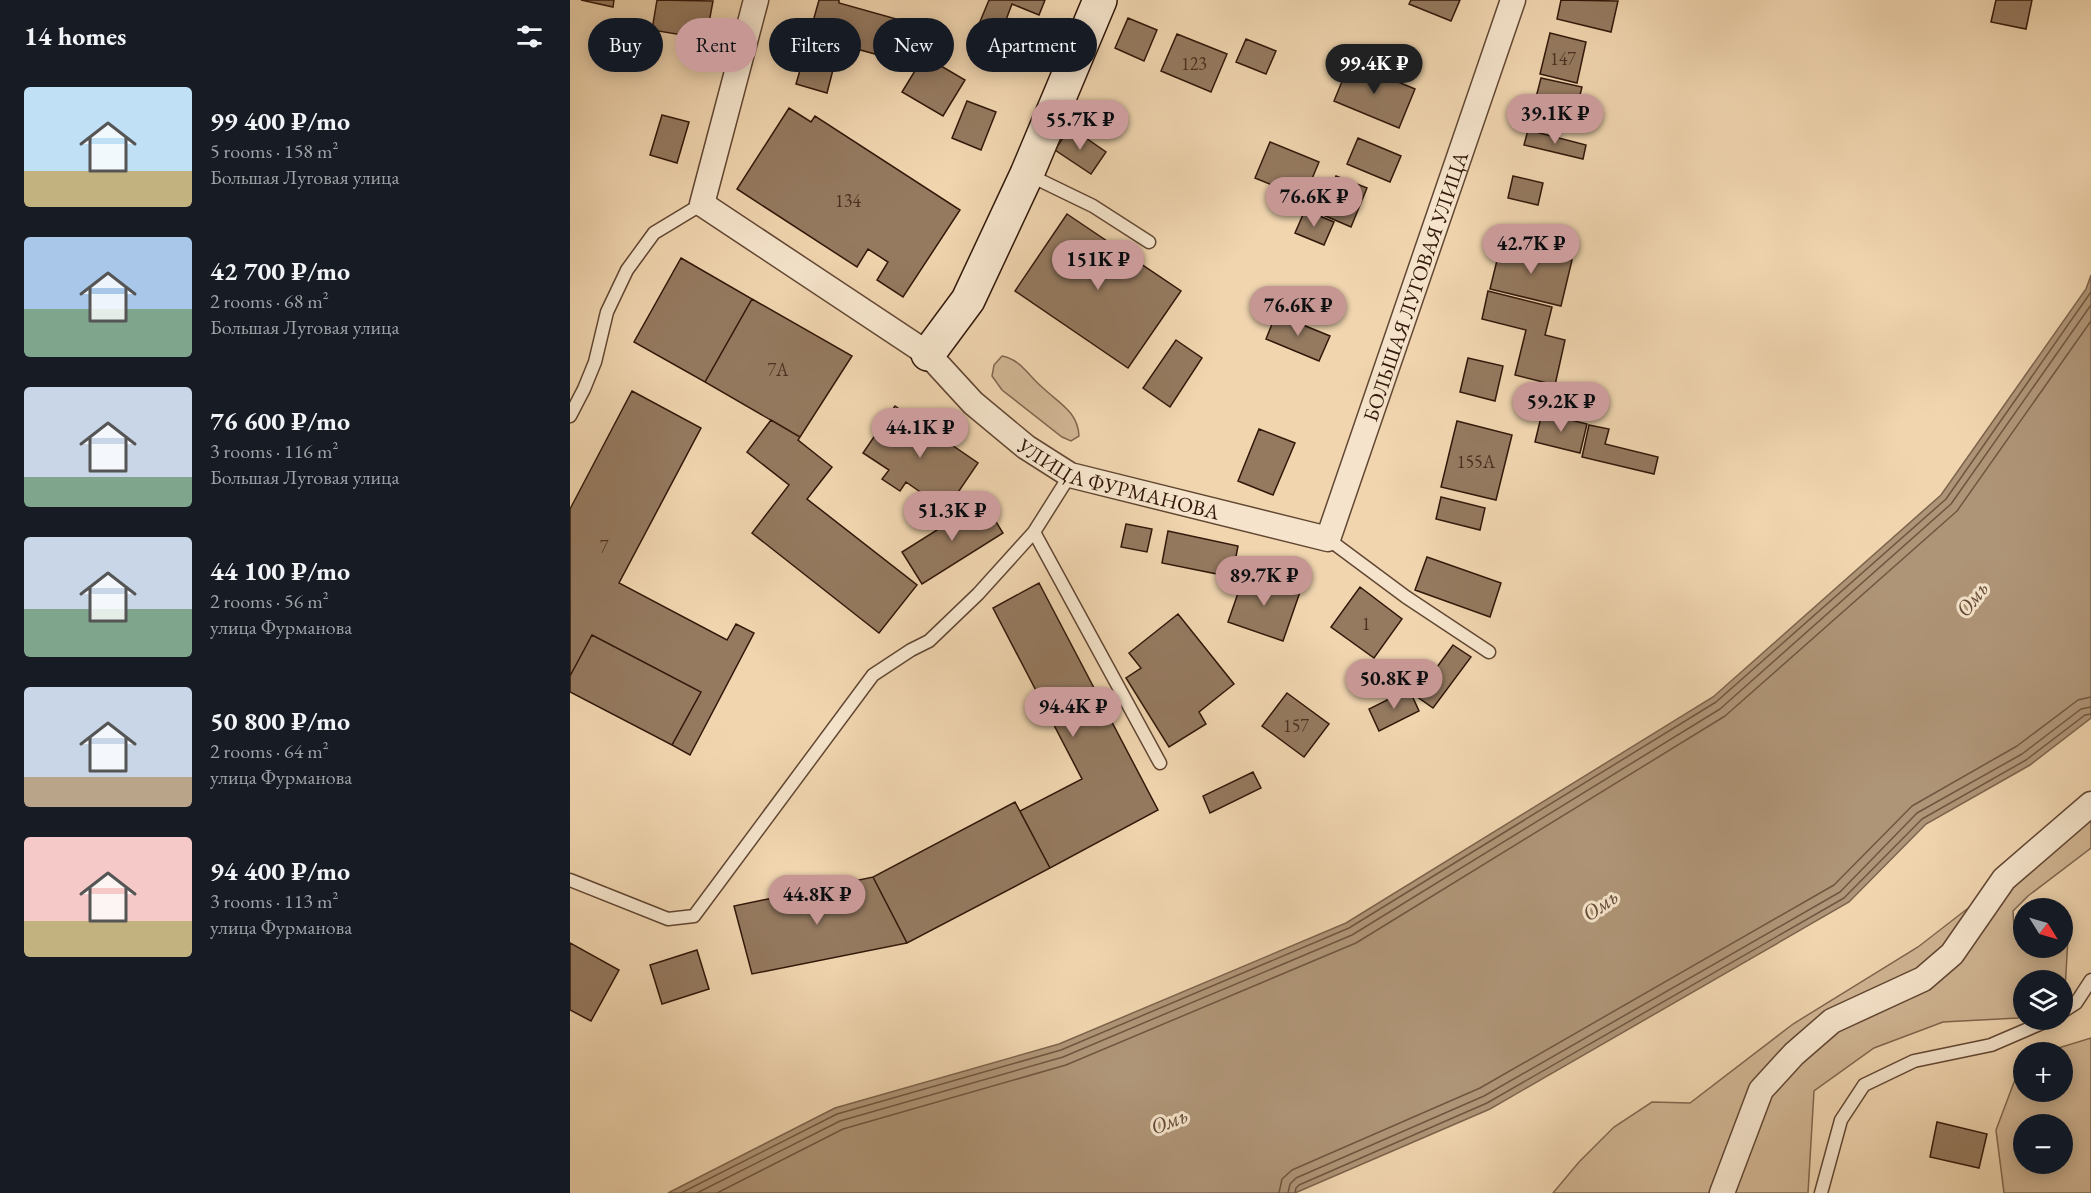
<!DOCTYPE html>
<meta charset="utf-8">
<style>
:root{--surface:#171b24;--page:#20242c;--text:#f1f3f6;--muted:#9ea1a6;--accent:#c59692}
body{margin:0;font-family:"EB Garamond",serif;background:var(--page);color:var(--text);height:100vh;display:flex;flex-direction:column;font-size:22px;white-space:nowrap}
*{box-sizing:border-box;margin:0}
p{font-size:20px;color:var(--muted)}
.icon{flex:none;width:33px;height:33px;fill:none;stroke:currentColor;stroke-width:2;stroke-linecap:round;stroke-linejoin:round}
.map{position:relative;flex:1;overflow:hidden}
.panel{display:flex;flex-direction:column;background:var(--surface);width:570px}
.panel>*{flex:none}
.top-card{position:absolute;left:18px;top:18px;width:570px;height:54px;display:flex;gap:12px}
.needle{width:39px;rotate:127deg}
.controls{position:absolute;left:1443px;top:898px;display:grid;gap:12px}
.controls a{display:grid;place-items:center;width:60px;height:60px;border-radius:50%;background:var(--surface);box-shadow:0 3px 15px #0003;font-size:30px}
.price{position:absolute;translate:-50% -51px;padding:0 14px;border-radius:21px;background:var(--accent);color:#111;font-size:20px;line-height:39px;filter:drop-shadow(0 2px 3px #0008)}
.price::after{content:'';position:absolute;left:50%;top:36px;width:18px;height:14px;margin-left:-9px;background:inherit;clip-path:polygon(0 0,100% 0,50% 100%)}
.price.on{background:#222;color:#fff}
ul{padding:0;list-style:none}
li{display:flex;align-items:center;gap:18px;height:150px;padding:0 24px}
li span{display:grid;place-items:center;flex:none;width:168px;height:120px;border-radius:6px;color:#555}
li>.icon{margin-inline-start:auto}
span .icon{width:72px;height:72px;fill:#fffc;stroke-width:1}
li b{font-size:26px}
h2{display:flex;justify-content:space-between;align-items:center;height:72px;padding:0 24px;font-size:26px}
.pill{padding:0 21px;border-radius:27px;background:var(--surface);box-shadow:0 3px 15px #0003;font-size:21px;line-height:54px}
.pill.on{background:var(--accent);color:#111}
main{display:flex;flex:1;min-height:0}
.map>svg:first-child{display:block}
.green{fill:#d0b593;stroke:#81664e;stroke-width:1.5;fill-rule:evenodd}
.water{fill:#af9577;stroke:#7d634b;stroke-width:1.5}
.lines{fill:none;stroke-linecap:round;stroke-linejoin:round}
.shore{stroke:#705640;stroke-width:1.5}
.building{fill:#957a60;stroke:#32180a;stroke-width:1.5}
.lane-casing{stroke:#624733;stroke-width:15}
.street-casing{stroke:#624733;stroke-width:27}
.secondary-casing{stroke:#32180a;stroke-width:36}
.lane{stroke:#f5e4cb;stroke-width:12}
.street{stroke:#f5e4cb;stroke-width:24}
.secondary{stroke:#f5e4cb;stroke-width:33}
.labels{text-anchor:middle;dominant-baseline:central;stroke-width:6;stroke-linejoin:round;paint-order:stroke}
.number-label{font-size:18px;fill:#4b3020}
.street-label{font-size:21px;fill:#32180a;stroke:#f5e4cb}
.water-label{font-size:22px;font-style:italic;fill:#644a36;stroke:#f5e4cb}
</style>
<main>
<section class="panel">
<h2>14 homes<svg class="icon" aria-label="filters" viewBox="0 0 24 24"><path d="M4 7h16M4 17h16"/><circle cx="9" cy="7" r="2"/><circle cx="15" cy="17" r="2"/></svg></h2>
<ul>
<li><span style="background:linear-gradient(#bfe0f5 70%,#c2b280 0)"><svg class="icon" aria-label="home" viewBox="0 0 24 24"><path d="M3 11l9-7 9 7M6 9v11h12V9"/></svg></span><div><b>99 400 ₽/mo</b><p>5 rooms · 158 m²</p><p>Большая Луговая улица</p></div></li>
<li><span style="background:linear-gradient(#a9c7e8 60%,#7fa58c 0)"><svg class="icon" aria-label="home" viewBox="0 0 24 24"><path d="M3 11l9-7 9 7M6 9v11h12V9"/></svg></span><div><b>42 700 ₽/mo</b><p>2 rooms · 68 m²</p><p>Большая Луговая улица</p></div></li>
<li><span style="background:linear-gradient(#c9d6e8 75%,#7fa58c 0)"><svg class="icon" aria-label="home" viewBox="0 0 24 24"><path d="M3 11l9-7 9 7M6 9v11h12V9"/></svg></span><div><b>76 600 ₽/mo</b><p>3 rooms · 116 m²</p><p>Большая Луговая улица</p></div></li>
<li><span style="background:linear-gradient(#c9d6e8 60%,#7fa58c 0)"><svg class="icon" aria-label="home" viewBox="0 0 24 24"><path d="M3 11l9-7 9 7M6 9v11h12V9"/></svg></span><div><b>44 100 ₽/mo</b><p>2 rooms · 56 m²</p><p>улица Фурманова</p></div></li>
<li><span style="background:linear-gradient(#c9d6e8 75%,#b9a48a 0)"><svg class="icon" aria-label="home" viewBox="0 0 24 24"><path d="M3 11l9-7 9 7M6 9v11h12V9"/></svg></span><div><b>50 800 ₽/mo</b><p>2 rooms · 64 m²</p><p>улица Фурманова</p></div></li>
<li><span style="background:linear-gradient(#f6c9c9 70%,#c2b280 0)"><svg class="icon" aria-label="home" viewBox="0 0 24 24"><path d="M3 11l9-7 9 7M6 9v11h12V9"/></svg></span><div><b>94 400 ₽/mo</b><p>3 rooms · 113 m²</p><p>улица Фурманова</p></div></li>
</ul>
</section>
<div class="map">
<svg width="1521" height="1193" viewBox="0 0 1521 1193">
<rect width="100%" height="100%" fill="#f0d5af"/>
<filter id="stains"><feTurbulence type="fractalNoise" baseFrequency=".00333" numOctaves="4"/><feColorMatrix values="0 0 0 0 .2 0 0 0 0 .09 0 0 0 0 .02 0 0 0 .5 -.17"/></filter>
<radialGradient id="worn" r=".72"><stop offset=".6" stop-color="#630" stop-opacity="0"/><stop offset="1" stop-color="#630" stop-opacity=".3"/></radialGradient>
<path class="green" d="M 432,356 C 452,360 458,376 473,388 C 489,403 508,412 509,436 L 501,441 L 492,437 L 432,390 L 422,376 L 424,365 Z
M 1521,817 L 1521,848 L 1458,896 L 1443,911 L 1444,928 L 1453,924 L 1454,948 L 1492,948 L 1493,924 L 1498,937 L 1495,991 L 1493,993 L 1492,981 L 1454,981 L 1453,1015 L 1448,1018 L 1373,1022 L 1304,1048 L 1244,1091 L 1238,1193 L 983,1193 L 1009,1162 L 1044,1127 L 1082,1102 L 1120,1103 L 1223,1024 L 1348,947 L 1406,902 Z
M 1521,1038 L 1521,1193 L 1434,1193 L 1426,1130 L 1446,1077 L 1453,1069 L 1454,1092 L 1492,1092 L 1492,1053 L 1472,1053 ZM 1454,1125 L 1492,1125 L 1492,1164 L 1454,1164 Z"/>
<path class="water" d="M 1521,275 L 1521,718 L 1460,765 L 1356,824 L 1279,902 L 920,1109 L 725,1193 L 98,1193 L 265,1108 L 489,1044 L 776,923 L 1143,697 L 1371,495 L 1516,289 Z"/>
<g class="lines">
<path class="shore" d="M 111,1193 L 267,1114 L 491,1050 L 779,928 L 1146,702 L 1376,499 L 1521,292
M 127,1193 L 270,1121 L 493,1057 L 782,935 L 1150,709 L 1381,504 L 1521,305
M 147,1193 L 273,1129 L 496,1065 L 786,943 L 1155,716 L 1387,511 L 1521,321
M 709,1193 L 712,1179 L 722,1170 L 910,1088 L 1264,885 L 1342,806 L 1447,746 L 1508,700 L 1521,697
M 718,1193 L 720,1184 L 726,1178 L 914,1096 L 1270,892 L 1347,813 L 1452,754 L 1511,709 L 1521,707
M 725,1193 L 726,1188 L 729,1185 L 917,1103 L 1274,898 L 1352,819 L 1456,760 L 1515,715 L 1521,714"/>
</g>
<path class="building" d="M 11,0 L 44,0 L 43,7 Z
M 87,0 L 143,1 L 136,39 L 82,30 Z
M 249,0 L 269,0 L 269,3 L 337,22 L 333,37 L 312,31 L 305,54 L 239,36 Z
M 419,0 L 475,0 L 469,15 L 442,4 L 431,33 L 409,24 Z
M 841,0 L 890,0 L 881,21 L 839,4 Z
M 991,0 L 1048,1 L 1041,32 L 987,19 Z
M 1426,0 L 1462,0 L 1456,29 L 1421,22 Z
M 558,18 L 587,30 L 574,61 L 545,48 Z
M 980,33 L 1016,42 L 1007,83 L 970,74 Z
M 607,34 L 657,54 L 641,92 L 591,71 Z
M 676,39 L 706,51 L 696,74 L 666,62 Z
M 235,53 L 265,62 L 257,93 L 226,84 Z
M 354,56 L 395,80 L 373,116 L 332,92 Z
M 780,62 L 845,89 L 829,128 L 764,101 Z
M 971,78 L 1012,87 L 1004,118 L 963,109 Z
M 397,101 L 426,112 L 411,150 L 382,138 Z
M 219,108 L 241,122 L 245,116 L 390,210 L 333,297 L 307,280 L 318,262 L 298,249 L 287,267 L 167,189 Z
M 92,115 L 119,122 L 107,163 L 80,155 Z
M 500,127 L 536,152 L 521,174 L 485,150 Z
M 958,130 L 1016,145 L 1013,159 L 954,145 Z
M 788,138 L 831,156 L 820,182 L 777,164 Z
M 700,142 L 749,162 L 734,198 L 685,178 Z
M 766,176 L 797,188 L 781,227 L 751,214 Z
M 943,176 L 973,183 L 968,205 L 938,198 Z
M 735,210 L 764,222 L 754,245 L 725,233 Z
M 497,214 L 611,291 L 558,368 L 445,291 Z
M 931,244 L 1002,260 L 991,306 L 920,289 Z
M 111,258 L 182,299 L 135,382 L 64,342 Z
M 918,291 L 982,307 L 975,335 L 995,340 L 985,385 L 945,375 L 956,330 L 912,319 Z
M 182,299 L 282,356 L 230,437 L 135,382 Z
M 706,314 L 760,336 L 749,361 L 696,339 Z
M 606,340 L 632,358 L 600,407 L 573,388 Z
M 898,358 L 933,366 L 925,401 L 890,392 Z
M 62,391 L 131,428 L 49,583 L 157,640 L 166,624 L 184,633 L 120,755 L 102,745 L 131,692 L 22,635 L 0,676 L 0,509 Z
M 325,406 L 408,463 L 376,510 L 336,482 L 330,491 L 312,479 L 319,470 L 293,453 Z
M 972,413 L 1017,424 L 1010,453 L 965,442 Z
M 201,420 L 230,437 L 228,440 L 262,467 L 237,499 L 347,585 L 309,633 L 182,533 L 219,485 L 177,452 Z
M 887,421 L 942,435 L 926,500 L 871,487 Z
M 1019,425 L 1039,429 L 1035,444 L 1088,457 L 1084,474 L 1012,457 Z
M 689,429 L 725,443 L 703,495 L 668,481 Z
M 871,497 L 915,508 L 910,530 L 866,519 Z
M 413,501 L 433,533 L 352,584 L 332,552 Z
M 556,524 L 582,529 L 577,552 L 551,547 Z
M 598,531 L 668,546 L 662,577 L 592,563 Z
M 857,557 L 931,583 L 920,617 L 845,590 Z
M 675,573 L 730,592 L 713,641 L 658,622 Z
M 469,583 L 588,810 L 480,868 L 450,811 L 512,779 L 423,608 Z
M 790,587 L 832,619 L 804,658 L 761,627 Z
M 608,614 L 664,684 L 629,712 L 636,724 L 599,747 L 556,678 L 571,668 L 559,653 Z
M 22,635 L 131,692 L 102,745 L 0,692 L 0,676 Z
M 883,645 L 901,657 L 863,708 L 846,696 Z
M 839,689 L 849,711 L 809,731 L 799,709 Z
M 717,693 L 759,724 L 734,757 L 692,726 Z
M 683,772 L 691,788 L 640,813 L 633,796 Z
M 445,802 L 480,868 L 337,943 L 303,877 Z
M 303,877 L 337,943 L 182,974 L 164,906 Z
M 0,943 L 49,970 L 21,1021 L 0,1010 Z
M 127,950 L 139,989 L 92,1004 L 80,965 Z
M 1367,1122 L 1417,1134 L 1409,1168 L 1360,1157 Z"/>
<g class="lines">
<g class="lane-casing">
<path id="lane" d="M 457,174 L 523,206 L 579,242
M 0,416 L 14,389 L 25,362 L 37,312 L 57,270 L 84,233 L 132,204
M 500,475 L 464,532 L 590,763
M 758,539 L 836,597 L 919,652
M 0,880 L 98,919 L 124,916 L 303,675 L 341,650 L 359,641 L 408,594 L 464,532
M 1492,1012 L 1506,1003 L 1521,980
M 1251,1193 L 1271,1120 L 1294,1085 L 1344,1061 L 1421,1045 L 1479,1020"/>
</g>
<g class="street-casing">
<g id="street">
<path id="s1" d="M 186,0 L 132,204 L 358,354 L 403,403 L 456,447 L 500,475 L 758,539 L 943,0"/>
<path d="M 1152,1193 L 1191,1090 L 1224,1054 L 1262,1021 L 1353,979 L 1382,954 L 1434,879 L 1521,804"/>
</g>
</g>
<g class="secondary-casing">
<path id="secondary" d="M 358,354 L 398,300 L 457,174 L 530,0"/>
</g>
<use href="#lane" class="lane"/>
<use href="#street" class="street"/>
<use href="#secondary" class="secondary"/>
</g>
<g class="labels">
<g class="number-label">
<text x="993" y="58">147</text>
<text x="624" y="63">123</text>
<text x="278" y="200">134</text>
<text x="208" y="369">7А</text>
<text x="906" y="461">155А</text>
<text x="34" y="546">7</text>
<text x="796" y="623">1</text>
<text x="726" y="725">157</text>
</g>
<g class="street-label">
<text stroke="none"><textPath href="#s1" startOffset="1203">БОЛЬШАЯ ЛУГОВАЯ УЛИЦА</textPath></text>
<text stroke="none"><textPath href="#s1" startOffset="717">УЛИЦА ФУРМАНОВА</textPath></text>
</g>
<g class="water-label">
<text transform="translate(1402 599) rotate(-52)">Омь</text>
<text transform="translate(1030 905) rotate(-36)">Омь</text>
<text transform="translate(599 1121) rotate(-22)">Омь</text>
</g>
</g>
<rect width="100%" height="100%" filter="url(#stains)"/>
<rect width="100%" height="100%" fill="url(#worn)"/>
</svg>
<div class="controls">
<a><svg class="needle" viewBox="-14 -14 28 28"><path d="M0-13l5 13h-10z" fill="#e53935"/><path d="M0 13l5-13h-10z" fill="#9ea1a6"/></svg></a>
<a><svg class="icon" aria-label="layers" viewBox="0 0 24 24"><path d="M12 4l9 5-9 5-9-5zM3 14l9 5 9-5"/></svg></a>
<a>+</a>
<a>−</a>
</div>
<b class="price on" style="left:804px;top:95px">99.4K ₽</b>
<b class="price" style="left:985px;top:145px">39.1K ₽</b>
<b class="price" style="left:510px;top:151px">55.7K ₽</b>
<b class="price" style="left:744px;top:228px">76.6K ₽</b>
<b class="price" style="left:961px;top:275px">42.7K ₽</b>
<b class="price" style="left:528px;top:291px">151K ₽</b>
<b class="price" style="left:728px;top:337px">76.6K ₽</b>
<b class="price" style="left:991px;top:433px">59.2K ₽</b>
<b class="price" style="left:350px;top:459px">44.1K ₽</b>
<b class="price" style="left:382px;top:542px">51.3K ₽</b>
<b class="price" style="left:694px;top:607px">89.7K ₽</b>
<b class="price" style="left:824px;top:710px">50.8K ₽</b>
<b class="price" style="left:503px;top:738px">94.4K ₽</b>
<b class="price" style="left:247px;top:926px">44.8K ₽</b>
<div class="top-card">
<a class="pill">Buy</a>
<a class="pill on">Rent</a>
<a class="pill">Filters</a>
<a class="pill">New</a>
<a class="pill">Apartment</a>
</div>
</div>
</main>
